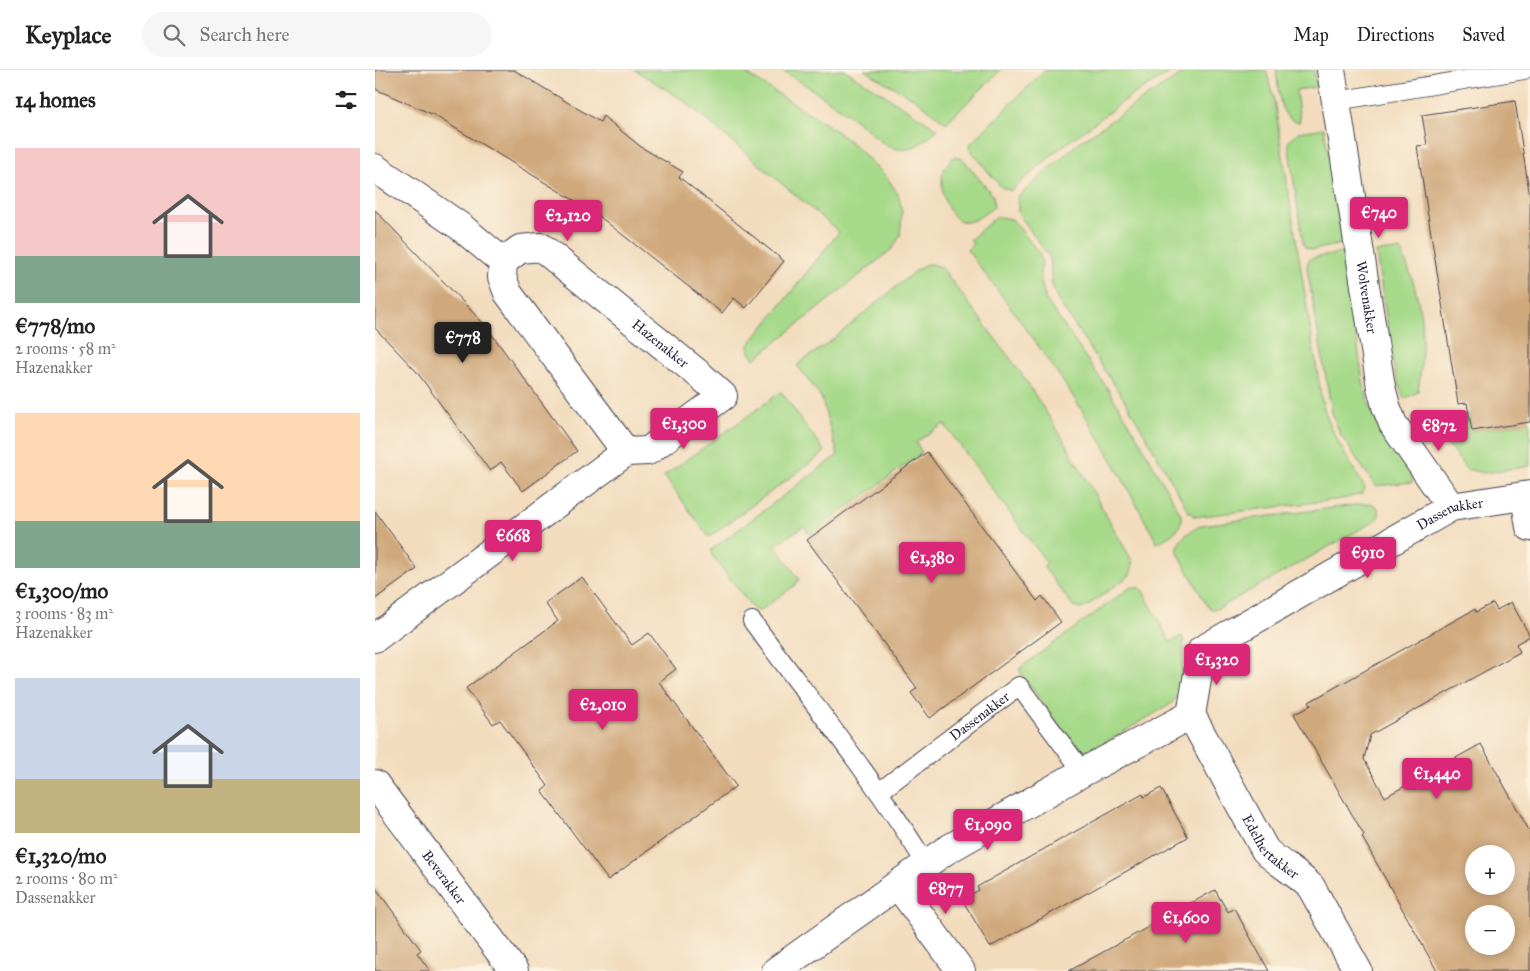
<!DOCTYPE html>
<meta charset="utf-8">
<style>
:root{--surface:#fff;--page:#f6f6f6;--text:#222;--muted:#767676;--line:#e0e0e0;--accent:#db2777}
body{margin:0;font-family:"IM FELL Great Primer",serif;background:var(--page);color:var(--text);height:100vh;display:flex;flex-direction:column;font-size:19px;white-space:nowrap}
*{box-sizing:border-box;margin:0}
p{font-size:16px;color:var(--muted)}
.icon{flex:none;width:28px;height:28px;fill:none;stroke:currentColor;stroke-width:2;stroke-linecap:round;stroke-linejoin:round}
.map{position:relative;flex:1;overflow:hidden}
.side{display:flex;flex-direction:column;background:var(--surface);width:375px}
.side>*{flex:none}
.buttons{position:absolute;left:1090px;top:775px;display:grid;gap:10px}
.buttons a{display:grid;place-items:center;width:50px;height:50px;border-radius:50%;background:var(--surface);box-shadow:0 2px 12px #0003;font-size:25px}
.price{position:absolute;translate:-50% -42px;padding:0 11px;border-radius:5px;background:var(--accent);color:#fff;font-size:16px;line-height:32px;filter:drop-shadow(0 1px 2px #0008)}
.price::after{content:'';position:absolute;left:50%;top:30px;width:15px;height:11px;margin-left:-8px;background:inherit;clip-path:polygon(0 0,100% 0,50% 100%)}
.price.current{background:#222;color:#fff}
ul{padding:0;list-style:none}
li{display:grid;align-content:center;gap:10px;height:265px;padding:0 15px}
li span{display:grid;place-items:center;height:155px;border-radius:0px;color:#555}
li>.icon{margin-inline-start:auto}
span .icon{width:90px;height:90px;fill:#fffc;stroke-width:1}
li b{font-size:21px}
h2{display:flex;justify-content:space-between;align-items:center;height:60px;padding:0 15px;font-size:21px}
header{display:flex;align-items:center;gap:30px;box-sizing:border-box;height:70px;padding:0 25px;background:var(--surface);border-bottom:1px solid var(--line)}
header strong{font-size:24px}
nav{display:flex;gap:28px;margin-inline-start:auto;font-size:18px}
.search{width:350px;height:45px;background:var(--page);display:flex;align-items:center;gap:12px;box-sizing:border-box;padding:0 18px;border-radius:28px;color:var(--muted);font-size:19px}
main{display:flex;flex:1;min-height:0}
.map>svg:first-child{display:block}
.green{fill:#a6d989;stroke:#647e62}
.building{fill:#cfa87c;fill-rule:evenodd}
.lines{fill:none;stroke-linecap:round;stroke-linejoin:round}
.service-casing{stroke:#413e4e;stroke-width:20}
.minor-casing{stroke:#413e4e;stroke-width:30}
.service{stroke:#fff;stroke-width:18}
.minor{stroke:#fff;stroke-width:28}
.labels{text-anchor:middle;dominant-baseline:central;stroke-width:5;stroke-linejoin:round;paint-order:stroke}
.street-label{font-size:14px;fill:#22223b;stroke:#fcf5e5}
</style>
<header>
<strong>Keyplace</strong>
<div class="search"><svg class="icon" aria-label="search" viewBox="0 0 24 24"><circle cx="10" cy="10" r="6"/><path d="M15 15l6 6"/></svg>Search here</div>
<nav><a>Map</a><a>Directions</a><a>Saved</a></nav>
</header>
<main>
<section class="side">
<h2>14 homes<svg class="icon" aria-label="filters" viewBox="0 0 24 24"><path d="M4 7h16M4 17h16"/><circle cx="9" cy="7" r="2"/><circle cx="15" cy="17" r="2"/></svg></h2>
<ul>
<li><span style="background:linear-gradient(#f6c9c9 70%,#7fa58c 0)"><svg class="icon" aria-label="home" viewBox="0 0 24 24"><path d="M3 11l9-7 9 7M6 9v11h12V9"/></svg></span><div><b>€778/mo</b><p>2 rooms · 58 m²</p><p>Hazenakker</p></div></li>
<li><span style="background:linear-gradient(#ffd9b3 70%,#7fa58c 0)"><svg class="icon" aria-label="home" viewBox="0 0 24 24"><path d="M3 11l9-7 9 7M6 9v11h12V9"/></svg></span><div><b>€1,300/mo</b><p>3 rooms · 83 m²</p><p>Hazenakker</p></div></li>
<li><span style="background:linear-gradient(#c9d6e8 65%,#c2b280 0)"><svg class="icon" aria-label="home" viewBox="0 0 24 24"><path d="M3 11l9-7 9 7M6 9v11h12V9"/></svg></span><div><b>€1,320/mo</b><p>2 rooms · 80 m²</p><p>Dassenakker</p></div></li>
</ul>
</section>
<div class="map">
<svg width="1155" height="901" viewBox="0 0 1155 901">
<rect width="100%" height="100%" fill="#fcf5e5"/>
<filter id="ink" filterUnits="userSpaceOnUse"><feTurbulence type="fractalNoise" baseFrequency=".02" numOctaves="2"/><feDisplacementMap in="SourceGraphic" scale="10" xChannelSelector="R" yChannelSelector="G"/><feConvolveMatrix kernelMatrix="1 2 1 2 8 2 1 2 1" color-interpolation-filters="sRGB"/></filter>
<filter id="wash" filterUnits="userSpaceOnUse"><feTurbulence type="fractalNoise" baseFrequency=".0096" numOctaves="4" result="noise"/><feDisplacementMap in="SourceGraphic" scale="20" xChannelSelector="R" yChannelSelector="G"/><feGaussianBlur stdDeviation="1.12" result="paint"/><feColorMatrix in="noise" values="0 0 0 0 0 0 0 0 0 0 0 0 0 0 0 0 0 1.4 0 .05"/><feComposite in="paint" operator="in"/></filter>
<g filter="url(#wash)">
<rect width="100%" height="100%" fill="#f2dcbd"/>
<path class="green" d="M 260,0 L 365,0 L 447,51 L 477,73 L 512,107 L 524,126 L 527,142 L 525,166 L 517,179 L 380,289 L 374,281 L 374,275 L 464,162 L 308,30 Z
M 407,0 L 470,0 L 563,59 C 551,69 539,82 522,79 C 506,76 494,59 481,50 C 457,32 432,16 407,0 Z
M 489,0 L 626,0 L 571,53 L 543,31 Z
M 670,0 L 800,0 L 756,26 L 685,78 L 636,121 L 626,117 L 594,78 L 596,73 Z
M 815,0 L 891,0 L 899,30 L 947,332 C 955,363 974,390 990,418 L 987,424 L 967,429 L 820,447 L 814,442 L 754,337 L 682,229 L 677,215 L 675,188 L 643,143 L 643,127 L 703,73 L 783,19 Z
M 901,0 L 939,0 L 942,17 L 921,20 L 925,52 C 902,51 904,17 901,0 Z
M 949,58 L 967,174 L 938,180 L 931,178 L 928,173 L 913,72 L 923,62 Z
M 579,87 L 588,89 L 618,126 L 619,137 C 611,142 601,152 591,152 C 572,151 564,119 568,103 C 569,97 574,92 579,87 Z
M 624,147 L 637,149 L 664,183 L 667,193 L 665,202 L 666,212 L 671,230 L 734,321 L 759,361 L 806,445 C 809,460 793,467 782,473 C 755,422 727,370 695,322 C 663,273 627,226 592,180 L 598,174 L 595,170 L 618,149 Z
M 1023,180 L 1026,181 C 1049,231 1051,268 1043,322 L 1029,329 L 1020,304 L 1001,182 Z
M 968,183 L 989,317 C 993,330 996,343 1003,354 C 1015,374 1031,390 1038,412 L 1001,416 L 999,414 L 965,364 L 957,343 L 932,198 L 933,191 L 937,188 Z
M 551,194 L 558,194 L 567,198 L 646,303 L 690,372 L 756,489 L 758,495 L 755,505 L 711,537 L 705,539 L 698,536 L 668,496 L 672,493 L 569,354 L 541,372 L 547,383 L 435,465 L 429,456 L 400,475 L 424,509 L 420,515 L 385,541 L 379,540 L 337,485 L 336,480 L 463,385 L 446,327 L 422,295 L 457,270 L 539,202 Z
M 406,322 L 450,382 L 334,467 L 289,406 Z
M 1094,344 L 1097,361 L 1155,352 L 1155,396 L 1110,403 L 1091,399 L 1063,360 L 1066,351 L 1073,347 Z
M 996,433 L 1003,438 L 1004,446 L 1000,451 L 842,539 L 837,539 L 832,536 L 803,483 C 801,468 816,461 827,455 Z
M 756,517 L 765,518 L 768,521 L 795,572 L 807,566 L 809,571 L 805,617 L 804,623 L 796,634 L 722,677 L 714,680 L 707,679 L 695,670 L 645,602 L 645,598 Z"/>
<g id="blocks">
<path class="building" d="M 0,0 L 139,0 L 225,52 L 228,46 L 266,77 L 308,102 L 304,107 L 409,191 L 371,238 L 359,228 L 347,243 L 220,143 L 57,44 L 0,19 Z
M 1140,31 L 1155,127 L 1155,352 L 1097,361 L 1092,333 L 1083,334 L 1042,76 L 1052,75 L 1047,45 Z
M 0,140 L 110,255 L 202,381 L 148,421 L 126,392 L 115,401 L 41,301 L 0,258 Z
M 552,382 L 662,531 L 667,526 L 686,552 L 555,648 L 536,623 L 542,618 L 432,470 Z
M 0,441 L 42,499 L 0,529 Z
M 207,507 L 257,575 L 274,563 L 301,599 L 284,612 L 361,716 L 233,810 L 167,721 L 173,716 L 125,650 L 118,654 L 91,618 L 183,551 L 170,533 Z
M 1136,532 L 1155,566 L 1141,574 L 1145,582 L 995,665 L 989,689 L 1010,727 L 1106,674 L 1155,762 L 1155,901 L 1062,901 L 987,767 L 989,765 L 919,644 L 936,635 L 934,632 L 1100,539 L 1101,542 L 1118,533 L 1122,540 ZM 1099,784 L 1131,784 L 1131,816 L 1099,816 ZM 1099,844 L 1131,844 L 1131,876 L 1099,876 Z
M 786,718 L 813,767 L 615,877 L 587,829 L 604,820 L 602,817 L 685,770 L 768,724 L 769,727 Z
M 0,817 L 46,880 L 42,883 L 55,901 L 0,901 Z
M 840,820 L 853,842 L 859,838 L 894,901 L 694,901 Z"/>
</g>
</g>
<g filter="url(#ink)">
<use href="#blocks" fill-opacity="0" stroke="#413e4e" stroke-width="1"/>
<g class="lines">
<g class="service-casing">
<g id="service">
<path d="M 961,31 L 1149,0"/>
<path d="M 377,551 C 436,631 499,709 551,794"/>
<path id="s1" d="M 504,722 L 644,616 L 708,702"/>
</g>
</g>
<g class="minor-casing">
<g id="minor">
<path id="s2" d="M 956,0 L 1006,317 L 1011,336 L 1018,354 L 1076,437"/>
<path id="s3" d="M 0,98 L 86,157 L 128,192 L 145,179 L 166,177 L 326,306 L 348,326 L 273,381 L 251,382 L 0,568"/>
<path d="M 128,192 L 127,207 L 133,223 L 251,382"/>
<path d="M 1150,426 L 1155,457"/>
<path id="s4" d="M 816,645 L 827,580 L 1076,437 L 1155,425"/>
<path id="s5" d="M 816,645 L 890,780 C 904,794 922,803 936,817 L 983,901"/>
<path id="s6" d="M 0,714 L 139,901"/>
<path d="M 523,815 L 586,901"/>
<path d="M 401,901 L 570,781 L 708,702 L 816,645"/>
</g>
</g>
<use href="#service" class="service"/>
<use href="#minor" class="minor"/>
</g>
</g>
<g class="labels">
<g class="street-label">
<text stroke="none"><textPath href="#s2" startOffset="230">Wolvenakker</textPath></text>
<text stroke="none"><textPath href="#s3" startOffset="355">Hazenakker</textPath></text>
<text stroke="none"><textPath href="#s4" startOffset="350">Dassenakker</textPath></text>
<text stroke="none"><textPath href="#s1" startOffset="126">Dassenakker</textPath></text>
<text stroke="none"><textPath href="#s5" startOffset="155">Edelhertakker</textPath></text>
<text stroke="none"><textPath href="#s6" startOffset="116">Beverakker</textPath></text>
</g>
</g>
</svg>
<div class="buttons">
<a>+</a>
<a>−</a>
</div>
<b class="price" style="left:1004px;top:169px">€740</b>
<b class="price" style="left:193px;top:172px">€2,120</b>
<b class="price current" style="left:88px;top:294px">€778</b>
<b class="price" style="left:309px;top:380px">€1,300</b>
<b class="price" style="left:1064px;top:382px">€872</b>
<b class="price" style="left:138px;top:492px">€668</b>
<b class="price" style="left:993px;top:509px">€910</b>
<b class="price" style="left:557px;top:514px">€1,380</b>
<b class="price" style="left:842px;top:616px">€1,320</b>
<b class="price" style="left:228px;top:661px">€2,010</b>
<b class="price" style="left:1062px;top:730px">€1,440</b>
<b class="price" style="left:613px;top:781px">€1,090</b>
<b class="price" style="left:571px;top:845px">€877</b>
<b class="price" style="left:811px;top:874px">€1,600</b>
</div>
</main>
